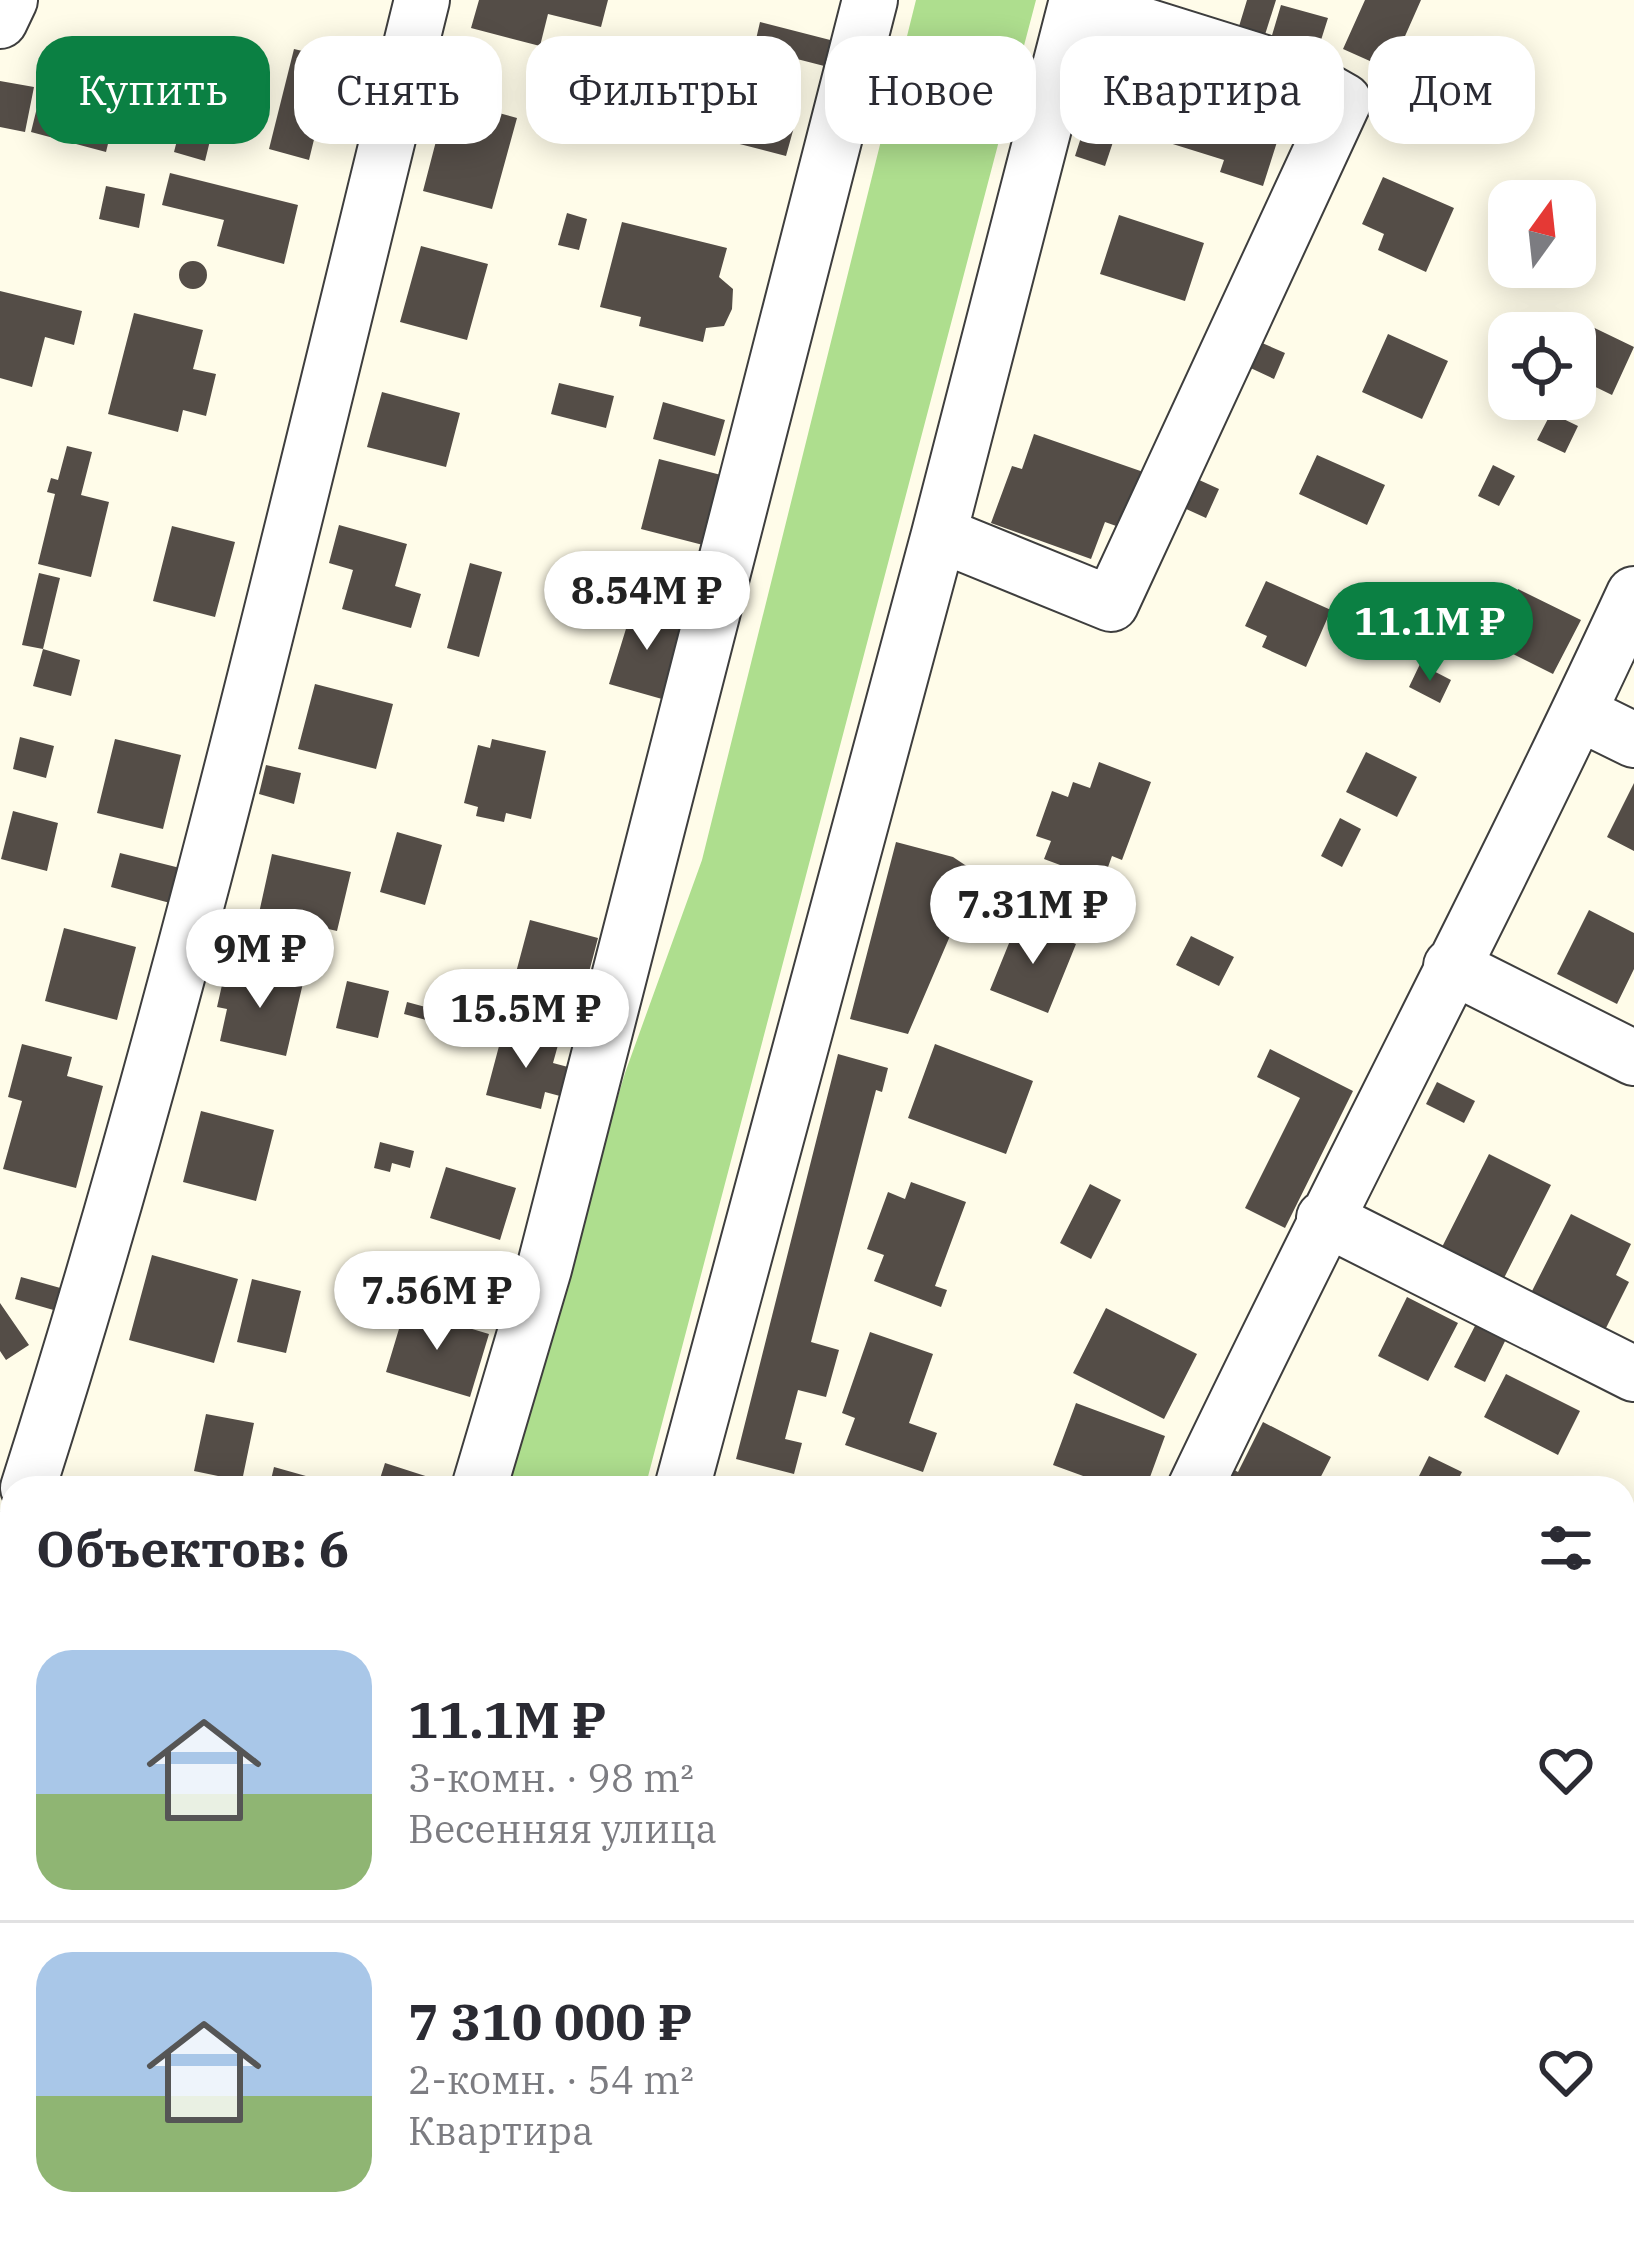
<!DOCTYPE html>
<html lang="ru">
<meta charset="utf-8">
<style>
:root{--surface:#fff;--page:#f2f2f3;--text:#2b2b33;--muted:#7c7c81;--line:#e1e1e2;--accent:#0b8043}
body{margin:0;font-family:"IBM Plex Serif",serif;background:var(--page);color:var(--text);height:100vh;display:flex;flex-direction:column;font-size:45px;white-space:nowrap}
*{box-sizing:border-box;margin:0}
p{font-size:39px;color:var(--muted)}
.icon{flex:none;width:66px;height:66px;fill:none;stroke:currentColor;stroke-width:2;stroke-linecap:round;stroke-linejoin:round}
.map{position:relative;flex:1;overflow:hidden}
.side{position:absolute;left:0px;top:1476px;width:1635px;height:771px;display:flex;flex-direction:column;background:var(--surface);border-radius:36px 36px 0 0;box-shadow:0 6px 30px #0003}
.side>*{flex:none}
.hud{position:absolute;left:36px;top:36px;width:1563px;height:108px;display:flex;gap:24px}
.needle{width:78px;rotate:15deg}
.tools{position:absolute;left:1488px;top:180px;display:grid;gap:24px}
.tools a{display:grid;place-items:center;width:108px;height:108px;border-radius:24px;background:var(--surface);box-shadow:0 6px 30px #0003;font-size:60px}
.price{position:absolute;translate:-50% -102px;padding:0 27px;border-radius:42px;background:#fff;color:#222;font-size:39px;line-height:78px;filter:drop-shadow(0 3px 6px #0008)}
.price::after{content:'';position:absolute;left:50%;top:72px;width:36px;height:27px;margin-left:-18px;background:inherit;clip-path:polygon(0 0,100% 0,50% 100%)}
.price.on{background:var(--accent);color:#fff}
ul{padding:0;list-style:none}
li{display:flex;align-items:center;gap:36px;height:300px;padding:0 36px}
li+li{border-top:3px solid var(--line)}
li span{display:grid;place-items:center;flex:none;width:336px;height:240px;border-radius:36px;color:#555}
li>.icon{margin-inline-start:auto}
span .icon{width:144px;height:144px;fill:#fffc;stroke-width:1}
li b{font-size:51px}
h2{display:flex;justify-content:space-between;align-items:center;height:144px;padding:0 36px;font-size:51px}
.tag{padding:0 42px;border-radius:36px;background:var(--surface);box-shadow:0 6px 30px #0003;font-size:42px;line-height:108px}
.tag.on{background:var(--accent);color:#fff}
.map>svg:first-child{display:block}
.forest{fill:#aede8e}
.building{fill:#544d47}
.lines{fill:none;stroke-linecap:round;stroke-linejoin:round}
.minor-casing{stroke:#3e3e3e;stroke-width:58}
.minor{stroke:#fff;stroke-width:54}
</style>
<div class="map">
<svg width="1634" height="2245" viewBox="0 0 1634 2245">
<rect width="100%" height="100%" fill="#fffce9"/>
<path class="forest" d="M 916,0 L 1036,0 L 645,1488 L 501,1488 L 625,1073 L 702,860 Z
M 12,2134 L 12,2235 L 153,2235 L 143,2245 L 0,2245 L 0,2154 Z"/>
<path class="building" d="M 479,0 L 608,0 L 601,27 L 548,14 L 540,46 L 471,28 Z
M 1247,0 L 1276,0 L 1263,41 L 1237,33 Z
M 1365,0 L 1421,0 L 1390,70 L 1343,49 Z
M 1281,5 L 1328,18 L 1316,56 L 1270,42 Z
M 760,22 L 838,42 L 832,68 L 754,48 Z
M 1142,44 L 1213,68 L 1206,89 L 1134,67 Z
M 294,49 L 353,63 L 339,124 L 319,119 L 309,160 L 269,149 Z
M 0,81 L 34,87 L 25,132 L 0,127 Z
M 1163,85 L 1283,123 L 1263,186 L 1220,172 L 1224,160 L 1147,136 Z
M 42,87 L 117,107 L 106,152 L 31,132 Z
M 737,93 L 799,109 L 786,156 L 724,140 Z
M 447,99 L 517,118 L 492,209 L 423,191 Z
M 187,101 L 218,108 L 205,161 L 174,152 Z
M 1087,119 L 1117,130 L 1105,166 L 1075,156 Z
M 170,173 L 298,205 L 284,264 L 217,246 L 224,220 L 162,205 Z
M 1383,177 L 1454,208 L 1426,272 L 1378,250 L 1384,234 L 1362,224 Z
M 106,186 L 145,194 L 139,228 L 99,219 Z
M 567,213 L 587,219 L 579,250 L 558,245 Z
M 1119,215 L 1204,243 L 1185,301 L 1100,274 Z
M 622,222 L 727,248 L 719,277 L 733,289 L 732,309 L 724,326 L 706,328 L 703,342 L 639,326 L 641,317 L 600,307 Z
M 421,246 L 488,264 L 467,340 L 400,322 Z
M179 275a14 14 0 1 1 28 0a14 14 0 1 1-28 0Z
M 0,291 L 82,311 L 74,345 L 45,337 L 32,387 L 0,378 Z
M 134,313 L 203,330 L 193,369 L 216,374 L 206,416 L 183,410 L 178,432 L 108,414 Z
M 1576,319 L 1634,347 L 1612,395 L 1575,377 L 1575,333 L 1569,333 Z
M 1388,334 L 1448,361 L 1422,419 L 1362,392 Z
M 1253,339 L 1285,353 L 1274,379 L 1242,364 Z
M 559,383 L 614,396 L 606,428 L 551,414 Z
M 382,392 L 460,413 L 446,467 L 367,447 Z
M 663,402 L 725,420 L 715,456 L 653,439 Z
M 1551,413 L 1578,426 L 1565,453 L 1537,440 Z
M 1034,434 L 1152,475 L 1133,532 L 1105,522 L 1091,559 L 991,523 L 1012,466 L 1022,469 Z
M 67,446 L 92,452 L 81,495 L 109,502 L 91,577 L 38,564 L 55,494 L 47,492 L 51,478 L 58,480 Z
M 1317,455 L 1385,485 L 1367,525 L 1299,494 Z
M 659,459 L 721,475 L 703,545 L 641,529 Z
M 1493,465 L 1515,476 L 1499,506 L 1478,496 Z
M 1197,479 L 1219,489 L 1206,518 L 1184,508 Z
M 339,525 L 407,544 L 395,586 L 421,594 L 411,628 L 342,609 L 353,570 L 329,563 Z
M 172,526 L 235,542 L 215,617 L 153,601 Z
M 470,563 L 502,572 L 479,657 L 447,648 Z
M 39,573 L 60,578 L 43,649 L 22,645 Z
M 1266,581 L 1331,610 L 1306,667 L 1262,647 L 1267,636 L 1245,626 Z
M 1518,589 L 1581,620 L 1553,674 L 1491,643 Z
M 633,606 L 685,621 L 662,699 L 609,684 Z
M 43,649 L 80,660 L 71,696 L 33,686 Z
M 1420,664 L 1451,680 L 1440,703 L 1409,687 Z
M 315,684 L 393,704 L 376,769 L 298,749 Z
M 20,737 L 54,746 L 46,778 L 13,769 Z
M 115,739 L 181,755 L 163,829 L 97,813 Z
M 492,739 L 546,751 L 531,819 L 506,813 L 504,822 L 476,816 L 478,807 L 464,803 L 478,745 L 490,748 Z
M 1366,752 L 1417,777 L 1397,817 L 1346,792 Z
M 1099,762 L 1151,782 L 1122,860 L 1112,856 L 1103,881 L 1044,859 L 1051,841 L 1036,836 L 1052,791 L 1068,797 L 1073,782 L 1090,788 Z
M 266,765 L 301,773 L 294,804 L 259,794 Z
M 1634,783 L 1634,851 L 1607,837 Z
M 13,811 L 58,823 L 47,871 L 1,859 Z
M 1340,818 L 1361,829 L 1342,867 L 1321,856 Z
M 397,832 L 442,845 L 425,905 L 380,892 Z
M 896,842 L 953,857 L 977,873 L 908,1034 L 850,1019 Z
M 120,853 L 180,868 L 170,903 L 111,887 Z
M 272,854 L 351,872 L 337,931 L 259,913 Z
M 1589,910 L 1634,933 L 1634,969 L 1617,1004 L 1557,974 Z
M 530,920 L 598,938 L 578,1014 L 510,995 Z
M 1018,921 L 1076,944 L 1048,1013 L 990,990 Z
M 64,928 L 136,947 L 117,1020 L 45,1001 Z
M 1191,936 L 1234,957 L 1219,986 L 1176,965 Z
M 236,968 L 303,983 L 286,1056 L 220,1041 L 227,1009 L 217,1007 L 222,985 L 232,987 Z
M 347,981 L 389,991 L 378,1038 L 336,1028 Z
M 407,1002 L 444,1012 L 441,1024 L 404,1014 Z
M 503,1031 L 558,1045 L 553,1063 L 568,1067 L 560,1096 L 545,1092 L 541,1109 L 486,1095 Z
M 22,1044 L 72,1057 L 67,1076 L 103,1086 L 76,1188 L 3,1169 L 22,1101 L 8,1097 Z
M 935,1044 L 1033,1081 L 1006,1154 L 908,1118 Z
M 1270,1049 L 1353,1091 L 1285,1228 L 1245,1208 L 1300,1098 L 1257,1077 Z
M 838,1054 L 888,1068 L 882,1092 L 876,1090 L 811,1342 L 839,1350 L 826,1397 L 798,1390 L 785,1439 L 802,1443 L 794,1474 L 736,1459 Z
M 1437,1082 L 1475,1101 L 1464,1123 L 1426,1104 Z
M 201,1111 L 274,1130 L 256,1201 L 183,1182 Z
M 380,1142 L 414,1151 L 410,1168 L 392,1163 L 390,1172 L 374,1168 Z
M 1489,1154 L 1551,1185 L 1501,1284 L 1439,1253 Z
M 446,1167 L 516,1188 L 500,1240 L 430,1218 Z
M 911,1182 L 966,1202 L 935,1286 L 947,1290 L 941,1307 L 874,1281 L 884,1255 L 867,1249 L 888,1192 L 905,1199 Z
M 1090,1184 L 1121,1200 L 1091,1259 L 1060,1243 Z
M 1571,1214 L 1631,1244 L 1616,1275 L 1629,1282 L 1604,1332 L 1530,1295 Z
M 152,1255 L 238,1279 L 214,1363 L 129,1340 Z
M 21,1277 L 64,1289 L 57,1311 L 15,1299 Z
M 252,1279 L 301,1291 L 286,1353 L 237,1342 Z
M 1407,1297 L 1458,1323 L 1428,1381 L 1378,1356 Z
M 0,1303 L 29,1345 L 6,1360 L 0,1351 Z
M 1106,1308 L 1197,1354 L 1164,1419 L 1073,1373 Z
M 405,1309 L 489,1334 L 470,1397 L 386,1372 Z
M 1478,1320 L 1508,1335 L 1485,1382 L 1454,1367 Z
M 870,1332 L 933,1354 L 909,1423 L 937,1433 L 923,1472 L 845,1445 L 855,1418 L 842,1413 Z
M 1506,1374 L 1580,1411 L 1558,1455 L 1484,1417 Z
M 1076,1403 L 1165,1436 L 1146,1488 L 1116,1488 L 1053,1465 Z
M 206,1414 L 254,1423 L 242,1481 L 194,1471 Z
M 1263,1422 L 1331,1457 L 1315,1488 L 1211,1488 L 1223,1464 L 1238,1472 Z
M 1429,1456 L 1462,1472 L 1454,1488 L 1443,1488 L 1419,1476 Z
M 385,1463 L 444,1482 L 442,1488 L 377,1488 Z
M 274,1467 L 313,1478 L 311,1488 L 269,1488 Z
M 1634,1654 L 1634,1722 L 1623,1744 L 1623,1675 Z
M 1623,1833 L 1634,1838 L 1634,1886 L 1623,1908 Z
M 1623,2224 L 1634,2230 L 1634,2245 L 1548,2245 L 1553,2235 L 1623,2235 Z
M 765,2235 L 850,2235 L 832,2245 L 770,2245 Z
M 1023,2235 L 1101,2235 L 1106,2245 L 1028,2245 Z"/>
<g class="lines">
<g class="minor-casing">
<path id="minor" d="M 0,21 L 10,0
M 939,534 L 1111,604 L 1344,101 L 1293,72 L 1076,4
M 1579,713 L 1634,740
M 1451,966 L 1634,1058
M 1324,1218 L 1634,1374
M 28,1488 C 184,1000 299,497 422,0
M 479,1488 L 544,1269 L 870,0
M 682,1488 L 939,534 L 1077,0
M 1195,1488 C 1338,1188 1495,895 1634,594
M 0,1575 L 12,1538
M 0,1767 L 12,1785
M 1623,1787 L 1634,1793
M 1623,2198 L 1634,2204
M 365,2235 L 379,2245
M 1190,2235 L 1196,2245
M 482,2245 L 485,2235
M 947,2245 L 962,2235"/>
</g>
<use href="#minor" class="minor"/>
</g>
</svg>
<div class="tools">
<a><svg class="needle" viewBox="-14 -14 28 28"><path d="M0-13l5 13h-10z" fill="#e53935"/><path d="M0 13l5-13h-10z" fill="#7c7c81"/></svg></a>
<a><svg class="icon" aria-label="locate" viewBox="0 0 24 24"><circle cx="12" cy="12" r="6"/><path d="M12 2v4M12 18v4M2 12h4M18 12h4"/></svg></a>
</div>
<b class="price" style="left:647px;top:653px">8.54M ₽</b>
<b class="price on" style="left:1430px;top:684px">11.1M ₽</b>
<b class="price" style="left:1033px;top:967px">7.31M ₽</b>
<b class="price" style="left:260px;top:1011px">9M ₽</b>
<b class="price" style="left:526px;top:1071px">15.5M ₽</b>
<b class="price" style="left:437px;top:1353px">7.56M ₽</b>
<div class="hud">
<a class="tag on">Купить</a>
<a class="tag">Снять</a>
<a class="tag">Фильтры</a>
<a class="tag">Новое</a>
<a class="tag">Квартира</a>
<a class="tag">Дом</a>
</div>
<section class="side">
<h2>Объектов: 6<svg class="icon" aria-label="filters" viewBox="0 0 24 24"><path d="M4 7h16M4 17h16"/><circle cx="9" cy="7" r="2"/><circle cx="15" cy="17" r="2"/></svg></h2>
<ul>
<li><span style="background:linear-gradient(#a9c7e8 60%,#8fb573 0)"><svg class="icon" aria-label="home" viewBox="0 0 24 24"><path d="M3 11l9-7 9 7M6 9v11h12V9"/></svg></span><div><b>11.1M ₽</b><p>3-комн. · 98 m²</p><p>Весенняя улица</p></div><svg class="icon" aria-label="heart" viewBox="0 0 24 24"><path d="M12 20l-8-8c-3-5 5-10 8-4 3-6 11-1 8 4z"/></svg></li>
<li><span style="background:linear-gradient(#a9c7e8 60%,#8fb573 0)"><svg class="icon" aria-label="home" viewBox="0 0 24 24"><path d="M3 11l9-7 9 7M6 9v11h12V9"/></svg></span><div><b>7 310 000 ₽</b><p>2-комн. · 54 m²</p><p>Квартира</p></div><svg class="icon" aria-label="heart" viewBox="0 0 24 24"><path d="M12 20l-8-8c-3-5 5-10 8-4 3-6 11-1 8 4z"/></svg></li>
</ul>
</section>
</div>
